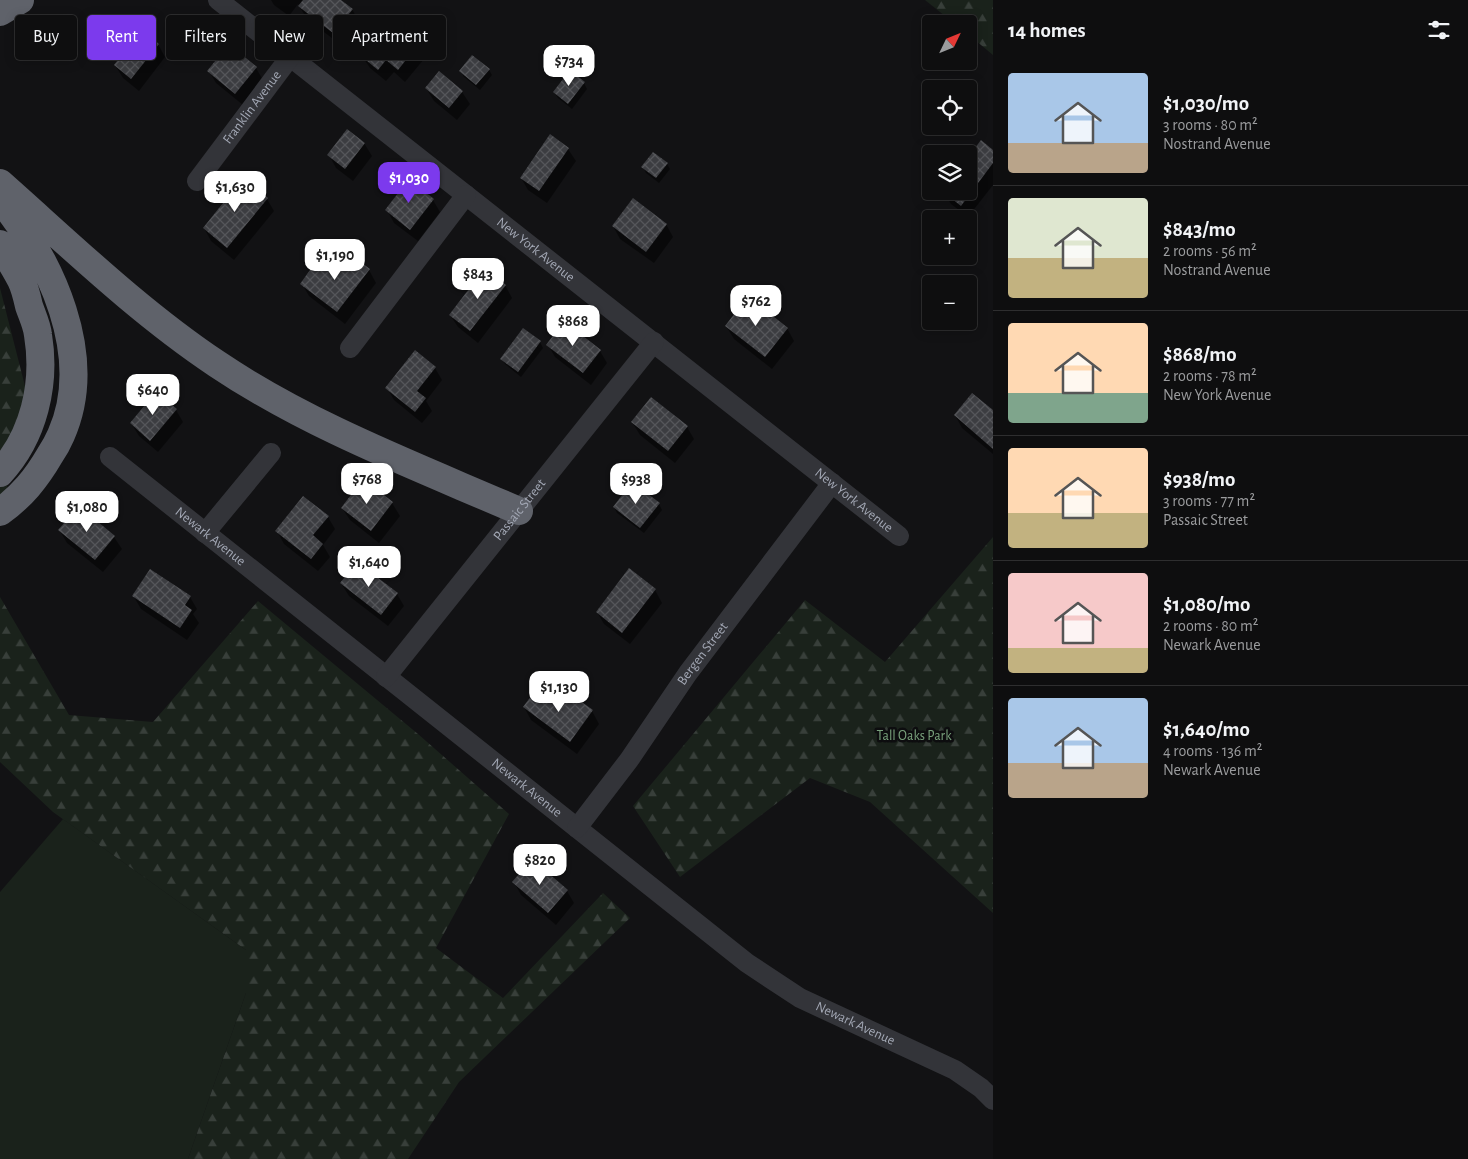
<!DOCTYPE html>
<meta charset="utf-8">
<style>
:root{--surface:#0e0e0f;--page:#171718;--text:#f1f3f6;--muted:#9b9c9e;--line:#2e2e2f;--accent:#7c3aed}
body{margin:0;font-family:"Alegreya Sans",sans-serif;background:var(--page);color:var(--text);height:100vh;display:flex;flex-direction:column;font-size:19px;white-space:nowrap}
*{box-sizing:border-box;margin:0}
p{font-size:16px;color:var(--muted)}
.icon{flex:none;width:28px;height:28px;fill:none;stroke:currentColor;stroke-width:2;stroke-linecap:round;stroke-linejoin:round}
.map{position:relative;flex:1;overflow:hidden}
.drawer{display:flex;flex-direction:column;background:var(--surface);width:475px}
.drawer>*{flex:none}
.guide{position:absolute;left:15px;top:15px;width:475px;height:45px;display:flex;gap:10px}
.needle{width:32px;rotate:47deg}
.buttons{position:absolute;left:922px;top:15px;display:grid;gap:10px}
.buttons a{display:grid;place-items:center;width:55px;height:55px;border-radius:5px;background:var(--surface);box-shadow:0 2px 12px #0003,0 0 0 1px var(--line);font-size:25px}
.price{position:absolute;translate:-50% -42px;padding:0 11px;border-radius:10px;background:#fff;color:#222;font-size:16px;line-height:32px;filter:drop-shadow(0 1px 2px #0008)}
.price::after{content:'';position:absolute;left:50%;top:30px;width:15px;height:11px;margin-left:-8px;background:inherit;clip-path:polygon(0 0,100% 0,50% 100%)}
.price.on{background:var(--accent);color:#fff}
ul{padding:0;list-style:none}
li{display:flex;align-items:center;gap:15px;height:125px;padding:0 15px}
li+li{border-top:1px solid var(--line)}
li span{display:grid;place-items:center;flex:none;width:140px;height:100px;border-radius:5px;color:#555}
li>.icon{margin-inline-start:auto}
span .icon{width:60px;height:60px;fill:#fffc;stroke-width:1}
li b{font-size:21px}
h2{display:flex;justify-content:space-between;align-items:center;height:60px;padding:0 15px;font-size:21px}
.chip{padding:0 18px;border-radius:5px;background:var(--surface);box-shadow:0 2px 12px #0003,0 0 0 1px var(--line);font-size:18px;line-height:45px}
.chip.on{background:var(--accent);color:#fff}
main{display:flex;flex:1;min-height:0}
.map>svg:first-child{display:block}
.green{fill:#1a221b}
.forest{fill:url(#forest-firs)}
.shadow{fill:#0007}
.building{fill:url(#building-cross-hatch)}
.lines{fill:none;stroke-linecap:round;stroke-linejoin:round}
.minor{stroke:#333439;stroke-width:20}
.highway{stroke:#5f626a;stroke-width:28}
.labels{text-anchor:middle;dominant-baseline:central;stroke-width:5;stroke-linejoin:round;paint-order:stroke}
.street-label{font-size:14px;fill:#a3a8b5;stroke:#0d0d0f}
.park-label{font-size:14px;fill:#79a17c;stroke:#0d0d0f}
</style>
<main>
<div class="map">
<svg width="993" height="1159" viewBox="0 0 993 1159">
<defs>
<pattern id="forest-firs" width="22" height="20" patternUnits="userSpaceOnUse" patternTransform="scale(1.25)"><rect width="22" height="20" fill="#1a221b"/><path d="M5 1l3.5 6h-7zM16 11l3.5 6h-7z" fill="#383f3a"/></pattern>
<pattern id="building-cross-hatch" width="8" height="8" patternUnits="userSpaceOnUse" patternTransform="scale(1.25)"><rect width="8" height="8" fill="#3c3d41"/><path d="M0 0l8 8M0 8l8-8" fill="none" stroke="#55565a"/></pattern>
</defs>
<rect width="100%" height="100%" fill="#121214"/>
<path class="green" d="M 63,819 L 246,950 L 246,993 L 188,1159 L 0,1159 L 0,892 Z"/>
<path class="forest" d="M 925,0 L 993,0 L 993,55 L 969,35 L 969,24 L 955,24 Z
M 0,288 L 27,394 L 0,520 Z
M 993,537 L 993,913 L 870,802 L 810,778 L 680,877 L 633,806 L 805,600 L 885,662 Z
M 0,597 L 69,715 L 153,722 L 258,601 L 418,734 L 509,814 L 436,948 L 503,998 L 603,893 L 630,918 L 459,1082 L 408,1159 L 188,1159 L 246,993 L 246,950 L 53,812 L 0,762 Z"/>
<path class="shadow" d="M 271,0 L 339,0 L 352,9 L 359,22 L 341,45 L 307,19 L 298,4 L 289,16 L 274,5 Z
M 126,39 L 158,44 L 165,57 L 139,91 L 123,78 L 115,65 L 130,47 Z
M 416,46 L 424,59 L 405,82 L 394,72 L 386,81 L 370,68 L 362,56 Z
M 256,68 L 263,80 L 243,105 L 216,83 L 209,71 Z
M 489,70 L 492,75 L 480,90 L 464,77 L 461,71 Z
M 439,73 L 462,92 L 470,104 L 457,120 L 434,101 L 426,88 Z
M 584,83 L 587,89 L 572,109 L 558,98 L 554,92 Z
M 550,136 L 568,149 L 576,161 L 547,203 L 528,190 L 521,178 Z
M 981,142 L 993,152 L 993,185 L 968,217 L 951,204 L 943,191 L 969,191 L 969,158 Z
M 364,143 L 372,156 L 353,181 L 336,168 L 329,155 Z
M 667,164 L 670,169 L 659,183 L 646,173 L 643,167 Z
M 267,199 L 274,211 L 234,260 L 211,241 L 204,228 Z
M 433,200 L 440,212 L 418,241 L 394,223 L 387,210 Z
M 666,224 L 673,237 L 654,263 L 620,239 L 613,226 Z
M 369,270 L 376,283 L 345,324 L 309,296 L 302,284 L 339,272 Z
M 505,285 L 512,298 L 478,343 L 458,327 L 450,315 Z
M 726,326 L 787,328 L 794,341 L 772,369 L 734,339 Z
M 540,342 L 543,348 L 521,377 L 505,364 L 501,359 Z
M 548,345 L 600,351 L 607,363 L 591,385 L 555,357 Z
M 435,368 L 442,380 L 426,401 L 432,411 L 422,423 L 394,400 L 387,388 Z
M 973,395 L 993,412 L 993,454 L 962,428 L 955,415 Z
M 176,410 L 183,422 L 158,452 L 139,436 L 131,423 Z
M 632,422 L 687,427 L 694,439 L 675,463 L 640,435 Z
M 363,481 L 392,503 L 400,516 L 379,543 L 350,520 L 342,508 Z
M 659,504 L 662,510 L 644,533 L 617,513 L 614,507 Z
M 328,517 L 335,529 L 323,545 L 330,557 L 318,571 L 284,544 L 277,531 Z
M 60,531 L 114,537 L 122,549 L 103,572 L 67,543 Z
M 341,583 L 397,594 L 404,606 L 388,626 L 349,596 Z
M 655,590 L 662,603 L 630,644 L 604,624 L 597,612 Z
M 134,597 L 190,597 L 197,609 L 193,614 L 199,623 L 187,640 L 141,609 Z
M 561,706 L 592,711 L 599,724 L 577,754 L 531,720 L 524,707 Z
M 514,882 L 567,891 L 574,903 L 556,925 L 521,895 Z"/>
<path class="building" d="M 303,0 L 341,0 L 353,9 L 333,33 L 298,6 Z
M 388,22 L 417,46 L 398,70 L 386,60 L 378,70 L 361,56 Z
M 136,25 L 159,44 L 131,79 L 114,65 L 130,44 L 124,39 Z
M 229,44 L 257,67 L 235,94 L 207,71 Z
M 472,55 L 490,69 L 476,85 L 459,71 Z
M 570,70 L 585,82 L 568,104 L 553,92 Z
M 439,71 L 463,91 L 449,108 L 425,88 Z
M 347,129 L 365,143 L 345,169 L 327,155 Z
M 550,134 L 569,148 L 539,191 L 520,178 Z
M 981,140 L 993,150 L 993,163 L 961,206 L 942,191 L 969,191 L 969,156 Z
M 653,152 L 668,163 L 656,178 L 641,167 Z
M 243,178 L 268,198 L 227,248 L 203,228 Z
M 409,179 L 434,199 L 410,230 L 385,210 Z
M 633,198 L 667,224 L 646,252 L 612,226 Z
M 351,255 L 370,269 L 337,312 L 300,284 L 320,256 L 339,270 Z
M 485,268 L 506,285 L 470,331 L 449,315 Z
M 748,296 L 788,328 L 765,357 L 725,326 Z
M 564,321 L 601,350 L 583,373 L 546,345 Z
M 523,328 L 541,341 L 518,372 L 500,359 Z
M 415,350 L 436,367 L 417,391 L 426,398 L 415,412 L 385,388 Z
M 156,392 L 177,409 L 150,441 L 130,423 Z
M 972,393 L 993,410 L 993,449 L 954,415 Z
M 651,397 L 688,426 L 668,451 L 631,422 Z
M 363,479 L 393,502 L 371,531 L 341,508 Z
M 632,482 L 660,503 L 640,528 L 613,507 Z
M 303,496 L 329,516 L 313,535 L 323,544 L 311,559 L 275,531 Z
M 79,506 L 115,536 L 95,560 L 58,530 Z
M 357,562 L 398,593 L 381,615 L 340,583 Z
M 629,568 L 656,589 L 622,633 L 596,612 Z
M 150,569 L 191,596 L 185,605 L 192,610 L 180,628 L 132,596 Z
M 537,688 L 561,705 L 569,693 L 593,710 L 570,742 L 523,707 Z
M 532,859 L 568,890 L 548,913 L 512,882 Z"/>
<g class="lines">
<g class="minor">
<path id="s1" d="M 218,0 L 899,536"/>
<path id="s2" d="M 197,181 L 290,57"/>
<path d="M 350,348 L 466,195"/>
<path id="s3" d="M 110,457 L 747,963 L 800,998 L 955,1070 L 981,1088 L 993,1100"/>
<path d="M 205,533 L 271,453"/>
<path id="s4" d="M 386,677 L 654,342"/>
<path id="s5" d="M 577,828 L 629,760 L 688,673 L 832,483"/>
</g>
<path class="highway" d="M 0,12 L 20,0
M 0,183 C 70,245 139,312 217,364 C 309,426 418,467 519,511
M 0,199 C 51,260 96,356 61,435 C 58,442 54,449 50,455 C 36,479 22,496 0,512
M 0,244 C 7,256 15,268 21,280 C 25,288 27,297 29,306 C 32,315 37,325 38,335 C 46,384 34,436 0,473"/>
</g>
<g class="labels">
<g class="street-label">
<text stroke="none"><textPath href="#s2" startOffset="92">Franklin Avenue</textPath></text>
<text stroke="none"><textPath href="#s1" startOffset="404">New York Avenue</textPath></text>
<text stroke="none"><textPath href="#s1" startOffset="809">New York Avenue</textPath></text>
<text stroke="none"><textPath href="#s4" startOffset="214">Passaic Street</textPath></text>
<text stroke="none"><textPath href="#s3" startOffset="128">Newark Avenue</textPath></text>
<text stroke="none"><textPath href="#s5" startOffset="215">Bergen Street</textPath></text>
<text stroke="none"><textPath href="#s3" startOffset="532">Newark Avenue</textPath></text>
<text stroke="none"><textPath href="#s3" startOffset="938">Newark Avenue</textPath></text>
</g>
<g class="park-label">
<text x="914" y="736">Tall Oaks Park</text>
</g>
</g>
</svg>
<div class="buttons">
<a><svg class="needle" viewBox="-14 -14 28 28"><path d="M0-13l5 13h-10z" fill="#e53935"/><path d="M0 13l5-13h-10z" fill="#9b9c9e"/></svg></a>
<a><svg class="icon" aria-label="locate" viewBox="0 0 24 24"><circle cx="12" cy="12" r="6"/><path d="M12 2v4M12 18v4M2 12h4M18 12h4"/></svg></a>
<a><svg class="icon" aria-label="layers" viewBox="0 0 24 24"><path d="M12 4l9 5-9 5-9-5zM3 14l9 5 9-5"/></svg></a>
<a>+</a>
<a>−</a>
</div>
<b class="price" style="left:569px;top:87px">$734</b>
<b class="price on" style="left:409px;top:204px">$1,030</b>
<b class="price" style="left:235px;top:213px">$1,630</b>
<b class="price" style="left:335px;top:281px">$1,190</b>
<b class="price" style="left:478px;top:300px">$843</b>
<b class="price" style="left:756px;top:327px">$762</b>
<b class="price" style="left:573px;top:347px">$868</b>
<b class="price" style="left:153px;top:416px">$640</b>
<b class="price" style="left:367px;top:505px">$768</b>
<b class="price" style="left:636px;top:505px">$938</b>
<b class="price" style="left:87px;top:533px">$1,080</b>
<b class="price" style="left:369px;top:588px">$1,640</b>
<b class="price" style="left:559px;top:713px">$1,130</b>
<b class="price" style="left:540px;top:886px">$820</b>
<div class="guide">
<a class="chip">Buy</a>
<a class="chip on">Rent</a>
<a class="chip">Filters</a>
<a class="chip">New</a>
<a class="chip">Apartment</a>
</div>
</div>
<section class="drawer">
<h2>14 homes<svg class="icon" aria-label="filters" viewBox="0 0 24 24"><path d="M4 7h16M4 17h16"/><circle cx="9" cy="7" r="2"/><circle cx="15" cy="17" r="2"/></svg></h2>
<ul>
<li><span style="background:linear-gradient(#a9c7e8 70%,#b9a48a 0)"><svg class="icon" aria-label="home" viewBox="0 0 24 24"><path d="M3 11l9-7 9 7M6 9v11h12V9"/></svg></span><div><b>$1,030/mo</b><p>3 rooms · 80 m²</p><p>Nostrand Avenue</p></div></li>
<li><span style="background:linear-gradient(#dfe7d0 60%,#c2b280 0)"><svg class="icon" aria-label="home" viewBox="0 0 24 24"><path d="M3 11l9-7 9 7M6 9v11h12V9"/></svg></span><div><b>$843/mo</b><p>2 rooms · 56 m²</p><p>Nostrand Avenue</p></div></li>
<li><span style="background:linear-gradient(#ffd9b3 70%,#7fa58c 0)"><svg class="icon" aria-label="home" viewBox="0 0 24 24"><path d="M3 11l9-7 9 7M6 9v11h12V9"/></svg></span><div><b>$868/mo</b><p>2 rooms · 78 m²</p><p>New York Avenue</p></div></li>
<li><span style="background:linear-gradient(#ffd9b3 65%,#c2b280 0)"><svg class="icon" aria-label="home" viewBox="0 0 24 24"><path d="M3 11l9-7 9 7M6 9v11h12V9"/></svg></span><div><b>$938/mo</b><p>3 rooms · 77 m²</p><p>Passaic Street</p></div></li>
<li><span style="background:linear-gradient(#f6c9c9 75%,#c2b280 0)"><svg class="icon" aria-label="home" viewBox="0 0 24 24"><path d="M3 11l9-7 9 7M6 9v11h12V9"/></svg></span><div><b>$1,080/mo</b><p>2 rooms · 80 m²</p><p>Newark Avenue</p></div></li>
<li><span style="background:linear-gradient(#a9c7e8 65%,#b9a48a 0)"><svg class="icon" aria-label="home" viewBox="0 0 24 24"><path d="M3 11l9-7 9 7M6 9v11h12V9"/></svg></span><div><b>$1,640/mo</b><p>4 rooms · 136 m²</p><p>Newark Avenue</p></div></li>
</ul>
</section>
</main>
